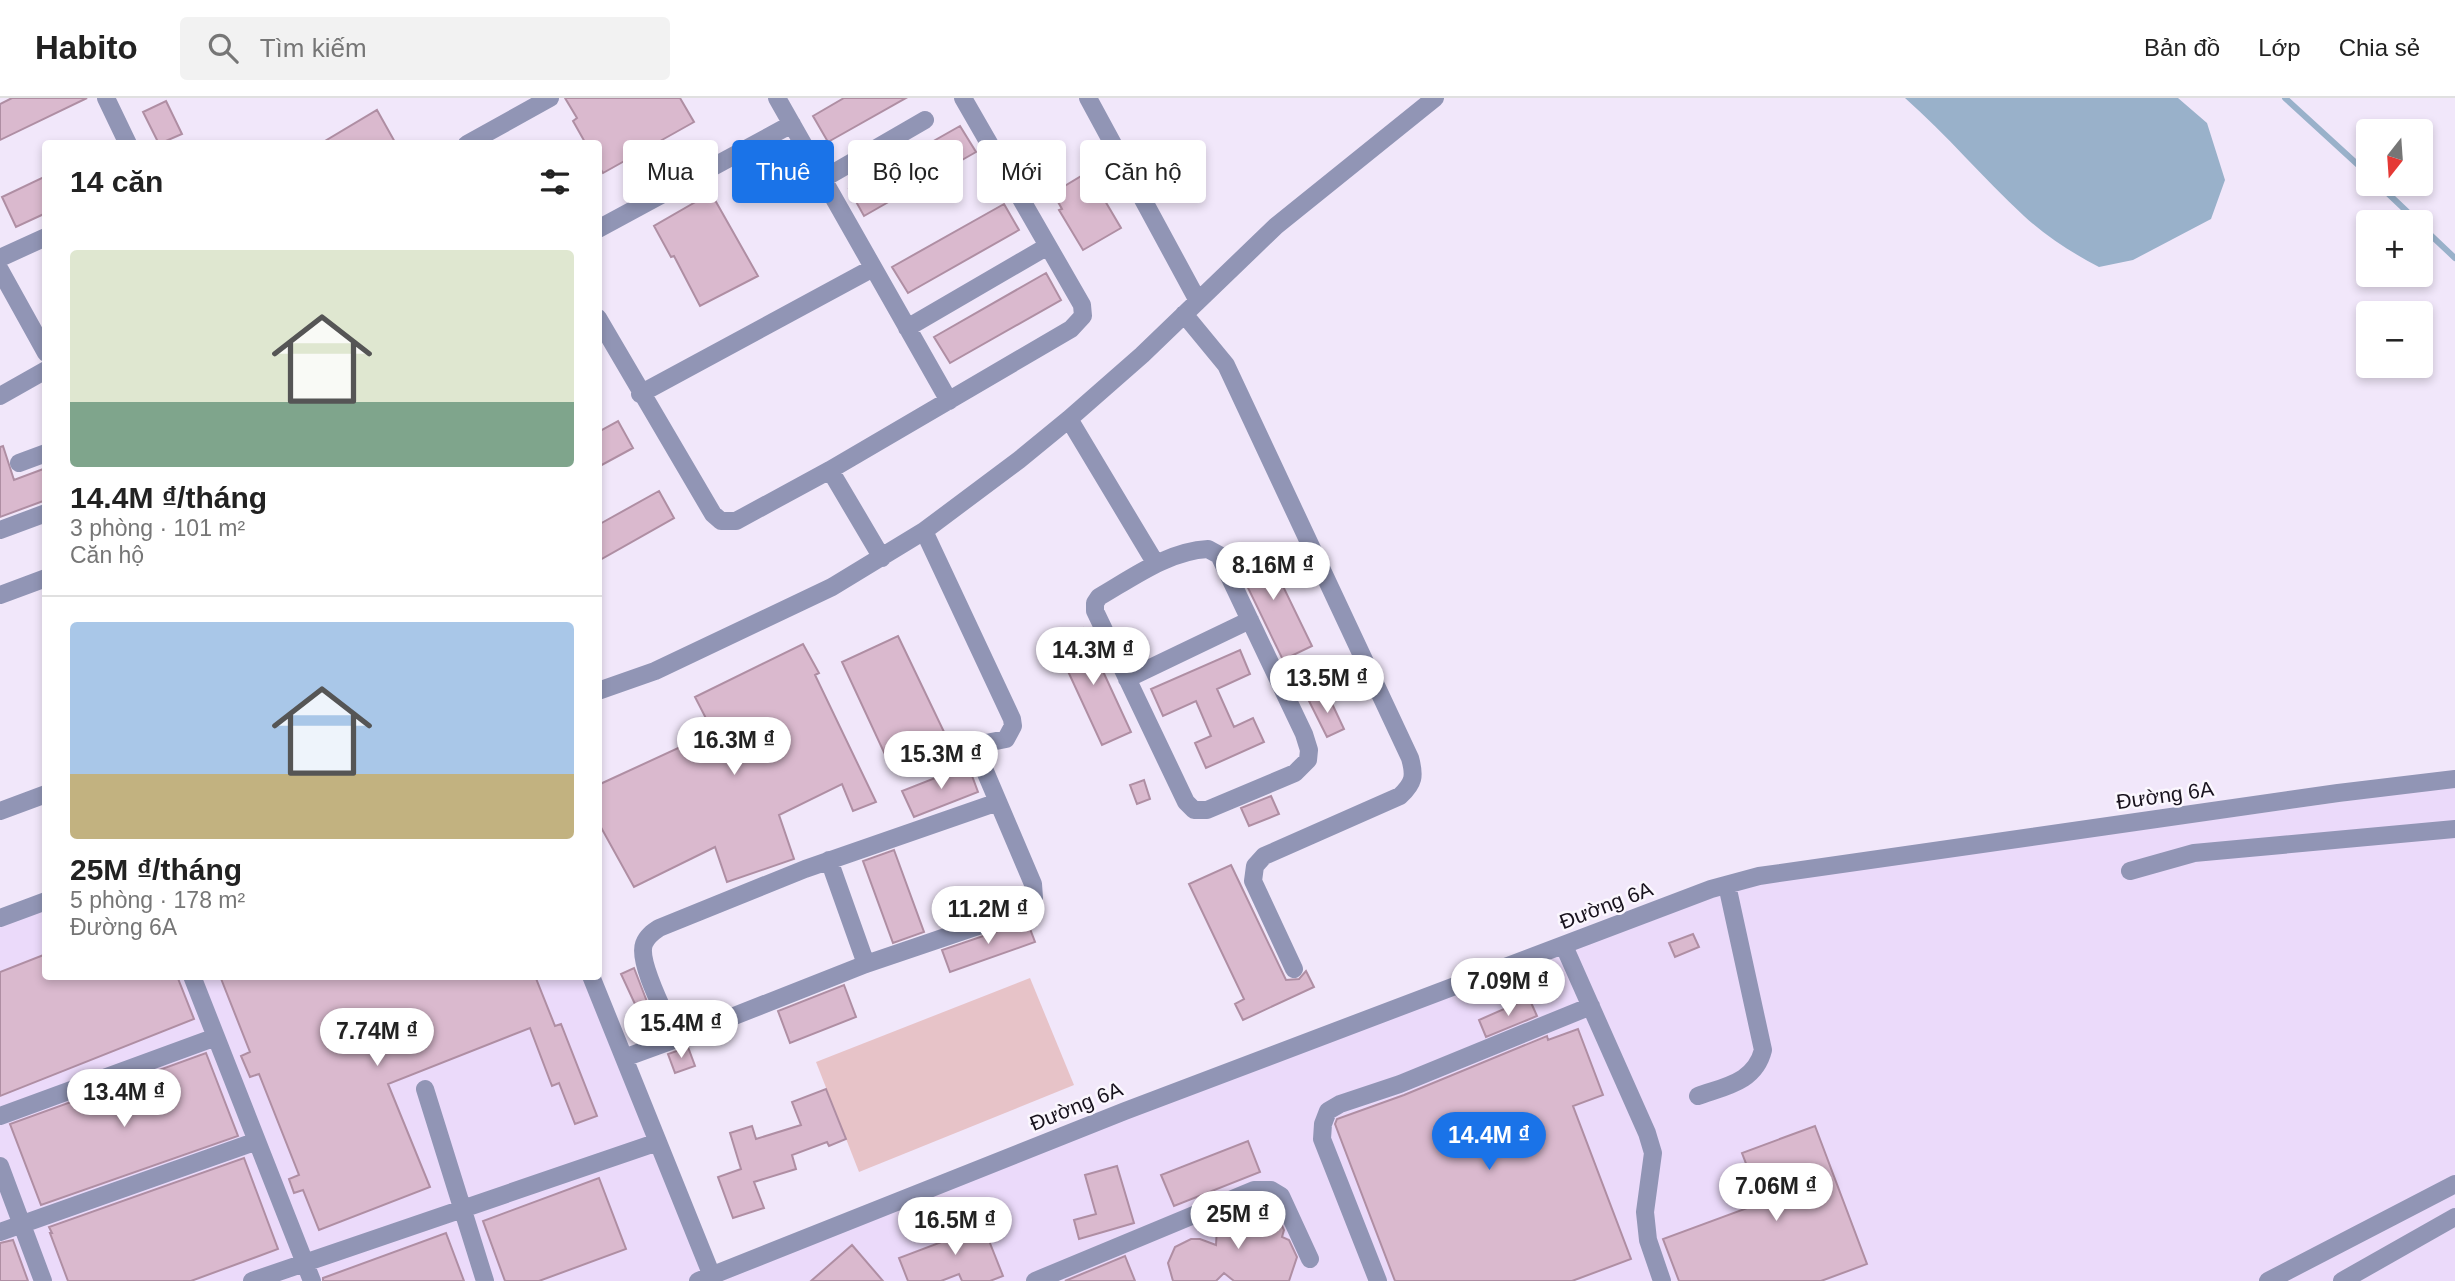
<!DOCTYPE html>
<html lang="vi">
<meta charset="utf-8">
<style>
:root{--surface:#fff;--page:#f2f2f2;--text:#222;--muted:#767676;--line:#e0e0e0;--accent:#1a73e8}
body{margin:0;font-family:Arial,sans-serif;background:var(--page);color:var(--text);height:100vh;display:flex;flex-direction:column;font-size:26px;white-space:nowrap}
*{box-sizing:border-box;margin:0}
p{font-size:23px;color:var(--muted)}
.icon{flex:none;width:38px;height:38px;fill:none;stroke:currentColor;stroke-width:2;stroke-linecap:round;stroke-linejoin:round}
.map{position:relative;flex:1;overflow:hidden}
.details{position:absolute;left:42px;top:42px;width:560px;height:840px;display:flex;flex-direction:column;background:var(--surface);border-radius:7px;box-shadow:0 4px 10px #0003}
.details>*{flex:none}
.banner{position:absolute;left:623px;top:42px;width:665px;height:63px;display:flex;gap:14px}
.needle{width:46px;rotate:197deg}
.controls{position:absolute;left:2356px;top:21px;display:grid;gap:14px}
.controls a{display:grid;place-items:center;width:77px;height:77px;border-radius:7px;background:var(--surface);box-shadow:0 4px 10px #0003;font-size:35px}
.price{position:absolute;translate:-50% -60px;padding:0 16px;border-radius:24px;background:#fff;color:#222;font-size:23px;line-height:46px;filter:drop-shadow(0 2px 4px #0008)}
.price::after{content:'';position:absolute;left:50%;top:42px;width:21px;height:16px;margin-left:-10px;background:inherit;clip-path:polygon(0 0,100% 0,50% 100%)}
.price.current{background:var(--accent);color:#fff}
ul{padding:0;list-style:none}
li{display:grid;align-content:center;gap:14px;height:371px;padding:0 28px}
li+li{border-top:2px solid var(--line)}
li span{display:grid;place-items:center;height:217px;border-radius:7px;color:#555}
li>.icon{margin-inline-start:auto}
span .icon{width:126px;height:126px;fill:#fffc;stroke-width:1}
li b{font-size:30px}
h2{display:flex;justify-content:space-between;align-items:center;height:84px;padding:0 28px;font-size:30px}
.chip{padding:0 24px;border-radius:7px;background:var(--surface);box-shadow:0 4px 10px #0003;font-size:24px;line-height:63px}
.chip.current{background:var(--accent);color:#fff}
header{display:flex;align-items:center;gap:42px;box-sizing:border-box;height:98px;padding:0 35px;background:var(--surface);border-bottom:2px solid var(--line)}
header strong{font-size:33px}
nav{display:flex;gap:38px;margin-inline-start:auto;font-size:24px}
.search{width:490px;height:63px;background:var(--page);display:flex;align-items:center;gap:18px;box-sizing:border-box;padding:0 24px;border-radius:7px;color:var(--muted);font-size:26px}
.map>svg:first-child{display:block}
.built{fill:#ebdafa}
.green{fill:#e7c3c8}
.water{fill:#99b1ca}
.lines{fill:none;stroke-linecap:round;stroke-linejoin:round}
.stream{stroke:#99b1ca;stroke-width:6}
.building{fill:#dab9ce;stroke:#af8ea3;stroke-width:2}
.minor{stroke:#9195b5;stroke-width:18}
.labels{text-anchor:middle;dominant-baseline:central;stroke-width:5;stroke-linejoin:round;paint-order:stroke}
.street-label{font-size:21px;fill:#18121d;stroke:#fbf7fe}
</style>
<header>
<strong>Habito</strong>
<div class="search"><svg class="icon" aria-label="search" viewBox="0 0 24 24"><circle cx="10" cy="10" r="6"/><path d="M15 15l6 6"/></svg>Tìm kiếm</div>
<nav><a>Bản đồ</a><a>Lớp</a><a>Chia sẻ</a></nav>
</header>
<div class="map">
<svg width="2455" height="1183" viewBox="0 0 2455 1183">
<rect width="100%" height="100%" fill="#f1e7fa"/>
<path class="built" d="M 2455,688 L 2455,1183 L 0,1183 L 0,827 L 45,810 L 46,878 L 584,879 L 703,1174 L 1118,1023 L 1716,796 L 1761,785 Z"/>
<path class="green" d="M 1030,880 L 1074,987 L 859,1074 L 816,964 Z"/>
<path class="water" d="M 1905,0 L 2178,0 L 2207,25 L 2225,82 L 2211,121 L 2133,162 L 2099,169 C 2072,155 2046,138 2024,118 C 1983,80 1947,37 1905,0 Z"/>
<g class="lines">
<path class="stream" d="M 2285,0 L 2368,76
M 2378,86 L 2418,124
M 2420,127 L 2455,160"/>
</g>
<path class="building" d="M 12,0 L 87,0 L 0,42 L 0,6 Z
M 565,0 L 680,0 L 694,24 L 603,75 L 598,67 L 598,46 L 586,46 L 573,23 L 577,20 Z
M 844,0 L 906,0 L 828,44 L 813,18 Z
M 166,3 L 182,36 L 159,46 L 143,14 Z
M 377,12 L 396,46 L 320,46 Z
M 960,28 L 976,54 L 864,118 L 849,91 Z
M 1088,74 L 1121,130 L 1083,152 L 1059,112 L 1062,111 L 1053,95 Z
M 46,78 L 46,115 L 16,129 L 2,99 Z
M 711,95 L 758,178 L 700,208 L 674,158 L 671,159 L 654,128 Z
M 1004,106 L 1019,132 L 908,195 L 892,169 Z
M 1046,175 L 1061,202 L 950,265 L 934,239 Z
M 618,323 L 633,350 L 598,369 L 598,334 Z
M 3,348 L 14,382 L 46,370 L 46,402 L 0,419 L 0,349 Z
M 659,393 L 674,420 L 598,463 L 598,427 Z
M 1263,447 L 1312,548 L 1283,562 L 1234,461 Z
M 1083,530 L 1131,634 L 1102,647 L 1054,543 Z
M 898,538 L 945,636 L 888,663 L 842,564 Z
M 803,546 L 819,575 L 815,577 L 876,704 L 853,713 L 842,686 L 779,717 L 794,761 L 727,784 L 715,749 L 634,789 L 598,724 L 598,687 L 713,634 L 695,599 Z
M 1240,552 L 1250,576 L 1217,591 L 1234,629 L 1253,620 L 1264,644 L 1206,670 L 1195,645 L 1211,638 L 1196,603 L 1163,618 L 1151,591 Z
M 1327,595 L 1344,631 L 1327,639 L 1309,603 Z
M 968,667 L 978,694 L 914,719 L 902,693 Z
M 1144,682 L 1150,701 L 1137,706 L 1130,687 Z
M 1271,698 L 1279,716 L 1249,728 L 1241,710 Z
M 894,752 L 924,834 L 893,845 L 863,763 Z
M 1231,767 L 1286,882 L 1299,881 L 1306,873 L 1314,889 L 1243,922 L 1235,906 L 1244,901 L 1189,786 Z
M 1027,823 L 1035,844 L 950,874 L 942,852 Z
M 1693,836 L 1699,849 L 1675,859 L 1669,845 Z
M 46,856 L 46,878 L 177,878 L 194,921 L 0,998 L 0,874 Z
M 634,870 L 651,914 L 641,919 L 621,876 Z
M 220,878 L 535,878 L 555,928 L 561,926 L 597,1018 L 575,1026 L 559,985 L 552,988 L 530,930 L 388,986 L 430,1089 L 319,1132 L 303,1092 L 294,1095 L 289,1081 L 299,1077 L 259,976 L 250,979 L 241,958 L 250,954 Z
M 844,887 L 856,919 L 790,945 L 778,913 Z
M 1529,900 L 1537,918 L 1486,939 L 1479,922 Z
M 1578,931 L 1603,997 L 1573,1008 L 1631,1161 L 1572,1183 L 1395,1183 L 1335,1026 L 1337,1021 L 1404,997 L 1547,938 L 1548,942 Z
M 688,949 L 695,968 L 675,975 L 668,956 Z
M 206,955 L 238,1038 L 41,1107 L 10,1026 Z
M 826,991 L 846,1041 L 829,1048 L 827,1044 L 792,1057 L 796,1071 L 754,1084 L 764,1110 L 733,1120 L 718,1079 L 741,1071 L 730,1035 L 752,1028 L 756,1041 L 801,1027 L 792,1004 Z
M 1815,1028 L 1867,1166 L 1821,1183 L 1679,1183 L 1663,1141 L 1761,1105 L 1742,1055 Z
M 1248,1043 L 1260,1074 L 1174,1108 L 1161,1077 Z
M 244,1060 L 278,1151 L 191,1183 L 68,1183 L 50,1135 L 52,1135 L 49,1129 Z
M 1117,1068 L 1134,1125 L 1079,1141 L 1074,1122 L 1096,1116 L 1085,1077 Z
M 599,1080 L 626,1151 L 539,1183 L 505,1183 L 483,1123 Z
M 1269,1104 L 1272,1106 L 1284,1132 L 1282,1139 L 1289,1142 L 1297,1159 L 1289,1183 L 1234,1183 L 1224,1175 L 1216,1183 L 1173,1183 L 1168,1165 L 1175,1149 L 1191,1141 L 1200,1141 L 1216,1147 L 1217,1129 L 1223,1120 L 1233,1117 L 1249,1119 L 1259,1108 Z
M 980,1120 L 1003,1178 L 990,1183 L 962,1183 L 959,1176 L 941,1183 L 908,1183 L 899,1160 L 947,1142 L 944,1134 Z
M 446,1135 L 464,1183 L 323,1183 L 323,1180 Z
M 13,1142 L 28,1183 L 0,1183 L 0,1145 Z
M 852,1147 L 883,1183 L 811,1183 Z
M 1125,1158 L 1135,1183 L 1065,1183 Z"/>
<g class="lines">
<path class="minor" d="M 106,0 L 128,46
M 777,0 L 949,303
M 1088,0 L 1198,203
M 467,46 L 550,0
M 823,81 L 925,22
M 598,131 L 792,26
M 0,160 L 46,139
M 0,172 L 46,255
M 1184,216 L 1226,267 L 1410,660 C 1415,678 1414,685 1400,698 L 1264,758 L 1255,768 L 1253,783 L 1294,871
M 598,220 L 713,416 L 721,423 L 736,423 L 830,372 L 1071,231 L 1083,218 L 1082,207 L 963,0
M 907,230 L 1048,148
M 640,296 L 873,170
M 0,298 L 46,272
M 1069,321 L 1156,466
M 19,365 L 46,355
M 830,372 L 882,460
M 0,432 L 46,415
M 1208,451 L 1219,457 L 1304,636 L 1309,652 L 1308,662 L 1295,675 L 1207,712 L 1194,712 L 1186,704 L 1095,513 L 1095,505 L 1099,499 C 1132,480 1168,453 1208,451 Z
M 0,497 L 46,480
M 1127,581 L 1250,522
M 598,593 L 655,573 L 832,489 L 924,433 L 1019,362 L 1069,321 L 1142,257 L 1276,128 L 1435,0
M 0,713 L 46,696
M 829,762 L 866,866
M 2130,773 L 2194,755 L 2455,731
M 0,820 L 46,803
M 1564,848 L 1647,1035 L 1653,1055 L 1645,1114 L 1648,1142 L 1662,1183
M 192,878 L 312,1183
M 591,878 L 714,1183
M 676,941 C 668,921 637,865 644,846 C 647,838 653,834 659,830 L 805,771 L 998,704
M 624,960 L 676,941 L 866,866 L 1025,812 L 1034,800 L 1033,786 L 979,659 L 979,651 L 986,645 L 1006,641 L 1013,628 L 1012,621 L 924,433
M 425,991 L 485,1183
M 1698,998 C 1726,988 1755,984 1763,952 L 1727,787
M 0,1018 L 216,939
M 0,1068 L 43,1183
M 0,1134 L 257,1043
M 252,1183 L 658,1044
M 698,1183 L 1125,1013 L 1711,791 L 1759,778 L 2338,695 L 2455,681
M 1035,1183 L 1254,1092 L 1271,1092 L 1281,1098 L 1310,1161
M 1378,1183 L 1322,1041 L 1323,1026 L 1328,1013 L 1340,1006 L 1400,986 L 1591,908
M 2268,1183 L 2455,1086
M 2342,1183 L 2455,1119"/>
</g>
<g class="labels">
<g class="street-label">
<text transform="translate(2165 697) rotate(-8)">Đường 6A</text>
<text transform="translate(1606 807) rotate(-21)">Đường 6A</text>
<text transform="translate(1076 1008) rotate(-22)">Đường 6A</text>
</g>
</g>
</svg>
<div class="controls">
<a><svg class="needle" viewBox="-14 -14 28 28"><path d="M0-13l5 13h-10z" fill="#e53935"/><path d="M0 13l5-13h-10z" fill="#767676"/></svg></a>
<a>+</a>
<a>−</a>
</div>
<b class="price" style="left:1273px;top:504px">8.16M ₫</b>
<b class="price" style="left:1093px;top:589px">14.3M ₫</b>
<b class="price" style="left:1327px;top:617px">13.5M ₫</b>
<b class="price" style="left:734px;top:679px">16.3M ₫</b>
<b class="price" style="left:941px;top:693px">15.3M ₫</b>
<b class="price" style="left:988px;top:848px">11.2M ₫</b>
<b class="price" style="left:1508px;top:920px">7.09M ₫</b>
<b class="price" style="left:681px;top:962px">15.4M ₫</b>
<b class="price" style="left:377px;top:970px">7.74M ₫</b>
<b class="price" style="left:124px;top:1031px">13.4M ₫</b>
<b class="price current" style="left:1489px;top:1074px">14.4M ₫</b>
<b class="price" style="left:1776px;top:1125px">7.06M ₫</b>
<b class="price" style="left:1238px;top:1153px">25M ₫</b>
<b class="price" style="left:955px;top:1159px">16.5M ₫</b>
<div class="banner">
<a class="chip">Mua</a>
<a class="chip current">Thuê</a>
<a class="chip">Bộ lọc</a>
<a class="chip">Mới</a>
<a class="chip">Căn hộ</a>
</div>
<section class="details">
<h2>14 căn<svg class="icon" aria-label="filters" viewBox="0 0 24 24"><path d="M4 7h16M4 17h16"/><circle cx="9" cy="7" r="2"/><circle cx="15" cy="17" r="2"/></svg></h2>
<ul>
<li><span style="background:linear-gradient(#dfe7d0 70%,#7fa58c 0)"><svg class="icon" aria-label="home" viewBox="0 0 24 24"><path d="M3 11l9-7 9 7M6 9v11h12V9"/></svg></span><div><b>14.4M ₫/tháng</b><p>3 phòng · 101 m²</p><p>Căn hộ</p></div></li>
<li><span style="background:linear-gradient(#a9c7e8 70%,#c2b280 0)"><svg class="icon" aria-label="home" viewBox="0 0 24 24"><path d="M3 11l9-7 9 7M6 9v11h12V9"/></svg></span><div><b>25M ₫/tháng</b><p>5 phòng · 178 m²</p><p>Đường 6A</p></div></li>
</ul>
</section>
</div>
